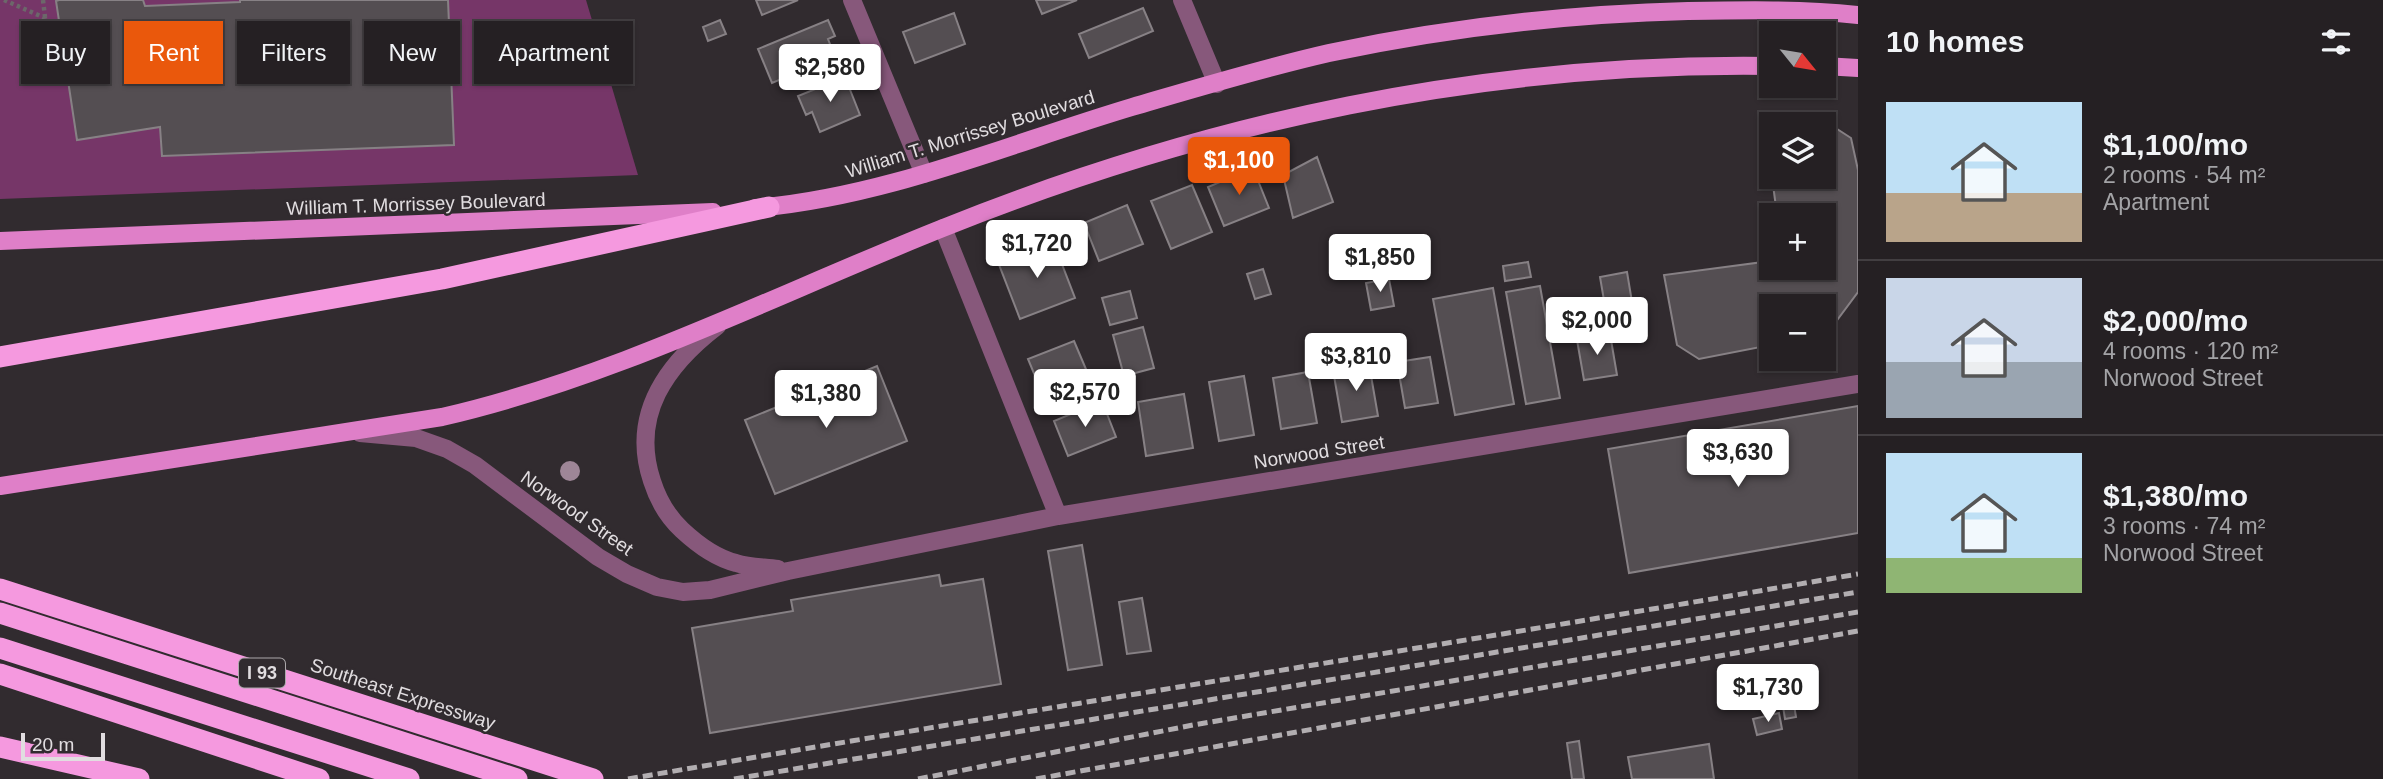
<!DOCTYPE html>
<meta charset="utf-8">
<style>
:root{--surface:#252023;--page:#312d30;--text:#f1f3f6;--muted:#a3a3a6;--line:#423e41;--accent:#ea580c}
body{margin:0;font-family:Arial,sans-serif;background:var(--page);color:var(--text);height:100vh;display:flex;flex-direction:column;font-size:26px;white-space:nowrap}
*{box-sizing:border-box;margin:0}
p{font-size:23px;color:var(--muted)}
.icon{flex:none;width:38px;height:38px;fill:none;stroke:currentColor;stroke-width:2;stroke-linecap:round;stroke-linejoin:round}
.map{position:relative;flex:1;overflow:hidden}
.details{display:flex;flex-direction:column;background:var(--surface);width:525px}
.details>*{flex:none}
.banner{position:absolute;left:21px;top:21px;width:665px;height:63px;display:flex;gap:14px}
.needle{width:46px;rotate:120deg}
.controls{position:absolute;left:1759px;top:21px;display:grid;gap:14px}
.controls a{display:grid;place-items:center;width:77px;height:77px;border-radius:0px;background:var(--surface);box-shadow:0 2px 5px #0004,0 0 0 2px var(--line);font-size:35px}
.scale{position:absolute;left:21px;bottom:18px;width:84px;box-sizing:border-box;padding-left:7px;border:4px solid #e1dde0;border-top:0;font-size:19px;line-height:24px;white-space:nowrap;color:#e1dde0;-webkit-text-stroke:5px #312b2f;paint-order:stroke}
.price{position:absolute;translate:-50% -60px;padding:0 16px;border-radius:7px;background:#fff;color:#222;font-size:23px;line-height:46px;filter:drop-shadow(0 2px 4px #0008)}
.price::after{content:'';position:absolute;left:50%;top:42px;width:21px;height:16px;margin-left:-10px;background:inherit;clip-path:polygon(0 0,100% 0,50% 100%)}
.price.current{background:var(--accent);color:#fff}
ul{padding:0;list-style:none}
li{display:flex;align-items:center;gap:21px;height:175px;padding:0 28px}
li+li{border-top:2px solid var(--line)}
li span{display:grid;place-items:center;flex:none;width:196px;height:140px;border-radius:0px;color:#555}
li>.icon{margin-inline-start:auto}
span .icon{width:84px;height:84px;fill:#fffc;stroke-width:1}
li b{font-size:30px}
h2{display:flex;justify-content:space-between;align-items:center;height:84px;padding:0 28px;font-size:30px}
.pill{padding:0 24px;border-radius:0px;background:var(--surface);box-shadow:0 2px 5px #0004,0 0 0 2px var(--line);font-size:24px;line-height:63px}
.pill.current{background:var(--accent);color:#fff}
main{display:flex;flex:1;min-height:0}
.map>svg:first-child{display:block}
.green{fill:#763668}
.building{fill:#544e52;stroke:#878185;stroke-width:2}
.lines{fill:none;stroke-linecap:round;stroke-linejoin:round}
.path{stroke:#6c676a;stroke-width:4.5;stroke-dasharray:3.5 3.5;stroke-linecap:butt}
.minor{stroke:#87587b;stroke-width:18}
.primary{stroke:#df7fc8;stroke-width:18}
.motorway{stroke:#f599df;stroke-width:21}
.rail{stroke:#b2aeb1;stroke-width:5;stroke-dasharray:10 5;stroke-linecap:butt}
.tree{fill:#9e8697}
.labels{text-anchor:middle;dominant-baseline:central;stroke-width:5;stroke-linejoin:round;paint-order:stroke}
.shield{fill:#312b2f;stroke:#aca8ab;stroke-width:2}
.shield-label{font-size:18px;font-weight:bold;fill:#e1dde0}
.street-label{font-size:19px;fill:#e1dde0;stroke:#312b2f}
</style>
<main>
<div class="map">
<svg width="1858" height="779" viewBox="0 0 1858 779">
<rect width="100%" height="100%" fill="#312b2f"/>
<path class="green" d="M 0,0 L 586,0 L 638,175 L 0,199 Z"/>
<path class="building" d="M 59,0 L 143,0 L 145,6 L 240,2 L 240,0 L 448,0 L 454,145 L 162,156 L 160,127 L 77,140 L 56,1 Z
M 756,0 L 798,0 L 762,15 Z
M 1036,0 L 1077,0 L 1042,14 Z
M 1143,8 L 1153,31 L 1089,58 L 1079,34 Z
M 954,13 L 965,44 L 915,63 L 903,32 Z
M 720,20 L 726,34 L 708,41 L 703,27 Z
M 828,20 L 835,36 L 828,39 L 835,57 L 772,83 L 758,49 Z
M 845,77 L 860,115 L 820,132 L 812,112 L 806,115 L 798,96 Z
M 1824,129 L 1837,129 L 1851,138 L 1858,170 L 1858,292 L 1826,335 L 1824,335 L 1824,306 L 1771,306 L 1771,345 L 1699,359 L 1677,345 L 1664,275 L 1771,261 L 1771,268 L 1824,268 L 1824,215 L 1777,215 L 1772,177 L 1824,177 Z
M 1767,133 L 1771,133 L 1771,167 Z
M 1317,157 L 1333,202 L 1293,218 L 1283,175 Z
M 1253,168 L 1269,208 L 1224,226 L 1208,187 Z
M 1192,185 L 1212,232 L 1171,249 L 1151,201 Z
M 1127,205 L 1143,244 L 1099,261 L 1084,223 Z
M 1053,241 L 1075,298 L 1020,319 L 998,262 Z
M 1528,262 L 1531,277 L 1505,281 L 1503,266 Z
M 1263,269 L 1271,294 L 1255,299 L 1247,274 Z
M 1627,272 L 1633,308 L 1606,312 L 1600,277 Z
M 1389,279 L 1394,306 L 1371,310 L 1366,283 Z
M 1540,286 L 1560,398 L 1526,404 L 1506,292 Z
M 1493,288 L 1514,404 L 1455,415 L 1433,299 Z
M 1130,291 L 1137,318 L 1110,325 L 1102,298 Z
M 1143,327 L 1154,368 L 1124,376 L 1113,335 Z
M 1610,334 L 1617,375 L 1584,380 L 1577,340 Z
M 1074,341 L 1091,381 L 1045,400 L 1028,359 Z
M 1430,357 L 1438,403 L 1405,408 L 1397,362 Z
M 1369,364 L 1378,416 L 1342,422 L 1333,370 Z
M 877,366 L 907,441 L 775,494 L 745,420 Z
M 1308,372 L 1317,423 L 1281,429 L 1273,378 Z
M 1244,376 L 1254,435 L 1219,441 L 1209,382 Z
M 1184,394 L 1193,448 L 1146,456 L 1138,402 Z
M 1102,401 L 1116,437 L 1068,456 L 1054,421 Z
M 1858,406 L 1858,533 L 1629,573 L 1608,449 Z
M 1082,545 L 1102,665 L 1068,670 L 1048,551 Z
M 939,575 L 941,586 L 983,579 L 1001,684 L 710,733 L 692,628 L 793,611 L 791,600 Z
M 1142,598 L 1151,651 L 1127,654 L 1119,602 Z
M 1792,693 L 1796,717 L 1785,719 L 1781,694 Z
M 1779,713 L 1782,729 L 1757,735 L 1753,719 Z
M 1579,741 L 1584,779 L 1572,779 L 1567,743 Z
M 1709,744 L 1714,779 L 1632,779 L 1628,757 Z"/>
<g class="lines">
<path class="path" d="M 4,0 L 45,18 L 52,53 L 35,56
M 43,0 L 45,17"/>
<path class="minor" d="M 852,0 L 924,174
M 1182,0 L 1217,84
M 943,228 L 1058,516
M 717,326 C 666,365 630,415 652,481 C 658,500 667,516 682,530 C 697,544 716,558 736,563 C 749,567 764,567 778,569
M 360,433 L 416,438 L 447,449 L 475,465 L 598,557 L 627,574 L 657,587 L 683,592 L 710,590 L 788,571 L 1058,516 L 1858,384"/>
<path class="primary" d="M 1824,66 L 1858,68
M 755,208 C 886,197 1008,144 1132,107 C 1197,88 1263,68 1329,53 C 1447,28 1568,14 1688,11 C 1744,10 1802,9 1858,15
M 0,241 L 713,212
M 0,486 L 442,417 C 616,377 777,294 943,228 C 1210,121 1483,62 1771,66"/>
<path class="motorway" d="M 0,357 L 442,279 L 769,207
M 0,589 L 593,779
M 0,613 L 517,779
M 0,648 L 409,779
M 0,674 L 319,779
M 0,747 L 139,779"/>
<path class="rail" d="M 628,779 C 1038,708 1448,645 1858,574
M 734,779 L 1858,592
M 918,779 L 1193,725 L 1858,612
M 1036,779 L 1858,631"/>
</g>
<circle class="tree" cx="570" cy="471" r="10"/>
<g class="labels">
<rect class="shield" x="239" y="658.5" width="46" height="29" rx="5"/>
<g class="shield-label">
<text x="262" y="673">I 93</text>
</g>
<g class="street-label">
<text transform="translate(970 134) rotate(-17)">William T. Morrissey Boulevard</text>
<text transform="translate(416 204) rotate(-2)">William T. Morrissey Boulevard</text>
<text transform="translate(1319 452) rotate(-9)">Norwood Street</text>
<text transform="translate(577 513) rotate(35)">Norwood Street</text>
<text transform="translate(403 694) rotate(18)">Southeast Expressway</text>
</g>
</g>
</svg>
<div class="controls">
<a><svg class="needle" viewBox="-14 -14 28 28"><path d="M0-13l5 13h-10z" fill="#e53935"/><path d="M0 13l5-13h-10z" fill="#a3a3a6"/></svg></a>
<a><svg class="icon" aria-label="layers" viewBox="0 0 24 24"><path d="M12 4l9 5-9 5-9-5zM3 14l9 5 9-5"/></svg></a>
<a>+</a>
<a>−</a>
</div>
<div class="scale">20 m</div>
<b class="price" style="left:830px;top:104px">$2,580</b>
<b class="price current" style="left:1239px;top:197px">$1,100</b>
<b class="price" style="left:1037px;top:280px">$1,720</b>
<b class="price" style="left:1380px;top:294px">$1,850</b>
<b class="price" style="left:1597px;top:357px">$2,000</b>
<b class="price" style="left:1356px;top:393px">$3,810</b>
<b class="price" style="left:1085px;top:429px">$2,570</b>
<b class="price" style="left:826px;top:430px">$1,380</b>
<b class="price" style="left:1738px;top:489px">$3,630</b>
<b class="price" style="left:1768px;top:724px">$1,730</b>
<div class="banner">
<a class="pill">Buy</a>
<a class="pill current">Rent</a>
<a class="pill">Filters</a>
<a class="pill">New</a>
<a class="pill">Apartment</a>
</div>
</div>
<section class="details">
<h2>10 homes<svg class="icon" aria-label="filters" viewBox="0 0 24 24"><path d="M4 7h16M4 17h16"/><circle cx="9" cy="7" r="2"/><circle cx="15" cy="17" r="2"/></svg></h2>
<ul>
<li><span style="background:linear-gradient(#bfe0f5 65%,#b9a48a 0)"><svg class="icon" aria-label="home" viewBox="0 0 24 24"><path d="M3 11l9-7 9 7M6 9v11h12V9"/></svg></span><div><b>$1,100/mo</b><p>2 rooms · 54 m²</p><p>Apartment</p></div></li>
<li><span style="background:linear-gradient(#c9d6e8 60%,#9aa5b1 0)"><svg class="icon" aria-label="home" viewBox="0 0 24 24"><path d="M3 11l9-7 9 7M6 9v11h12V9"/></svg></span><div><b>$2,000/mo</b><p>4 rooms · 120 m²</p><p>Norwood Street</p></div></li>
<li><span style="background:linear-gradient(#bfe0f5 75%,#8fb573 0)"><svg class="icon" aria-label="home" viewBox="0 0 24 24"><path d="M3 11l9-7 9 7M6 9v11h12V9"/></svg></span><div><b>$1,380/mo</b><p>3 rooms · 74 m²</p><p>Norwood Street</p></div></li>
</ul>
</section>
</main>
